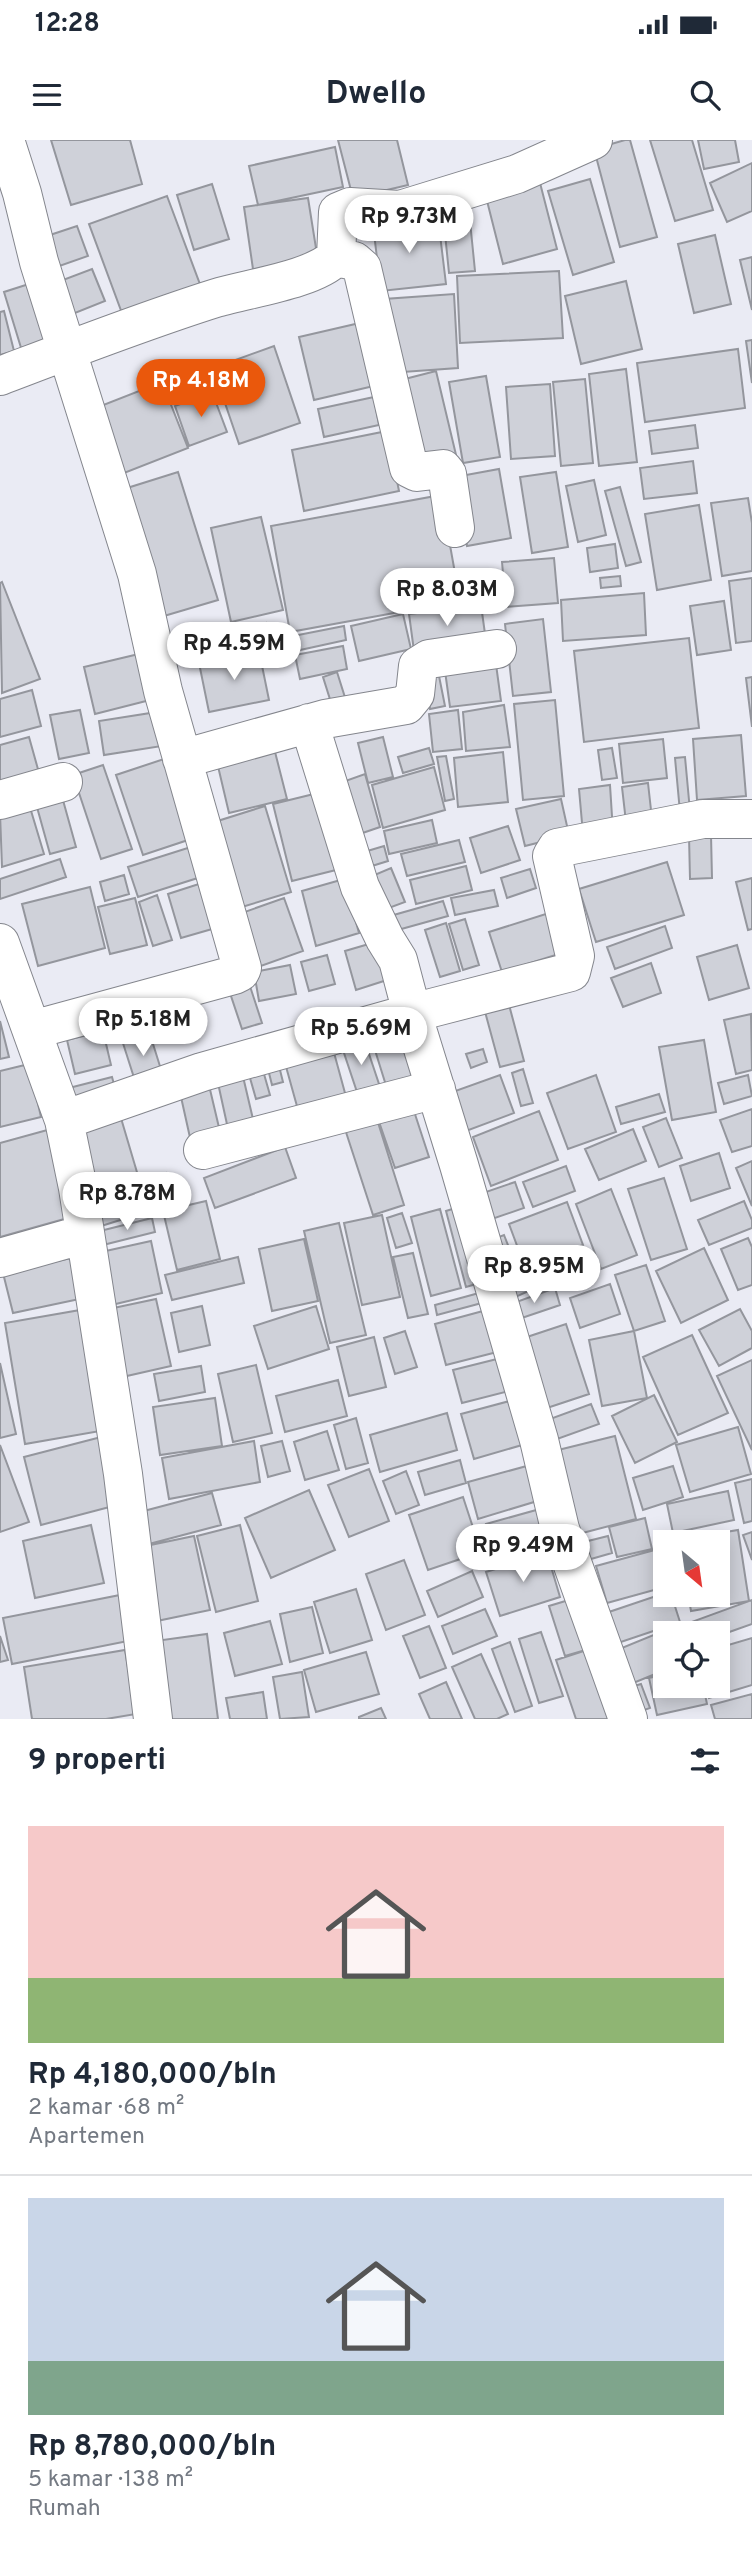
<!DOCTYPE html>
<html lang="id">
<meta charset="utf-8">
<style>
:root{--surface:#fff;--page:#f2f2f3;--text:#1f2937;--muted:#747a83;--line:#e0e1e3;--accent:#ea580c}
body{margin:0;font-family:Overpass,sans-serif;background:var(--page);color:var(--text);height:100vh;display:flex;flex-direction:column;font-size:26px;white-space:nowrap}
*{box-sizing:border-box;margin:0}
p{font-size:23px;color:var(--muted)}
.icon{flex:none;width:38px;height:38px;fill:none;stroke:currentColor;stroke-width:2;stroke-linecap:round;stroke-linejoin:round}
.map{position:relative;height:1579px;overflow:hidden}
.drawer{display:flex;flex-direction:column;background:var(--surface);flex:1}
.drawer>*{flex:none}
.needle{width:46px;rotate:151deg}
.controls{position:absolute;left:653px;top:1390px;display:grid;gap:14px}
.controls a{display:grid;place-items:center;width:77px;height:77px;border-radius:0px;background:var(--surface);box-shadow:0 4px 18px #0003;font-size:35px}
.price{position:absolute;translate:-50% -60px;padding:0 16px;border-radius:24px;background:#fff;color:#222;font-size:23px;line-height:46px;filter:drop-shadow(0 2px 4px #0008)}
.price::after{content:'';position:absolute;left:50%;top:42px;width:21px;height:16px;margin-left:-10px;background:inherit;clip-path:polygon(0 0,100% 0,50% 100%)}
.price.current{background:var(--accent);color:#fff}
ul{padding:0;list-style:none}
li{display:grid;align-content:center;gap:14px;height:371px;padding:0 28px}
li+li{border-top:2px solid var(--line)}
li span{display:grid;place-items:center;height:217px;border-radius:0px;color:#555}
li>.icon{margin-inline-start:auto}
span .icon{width:126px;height:126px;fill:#fffc;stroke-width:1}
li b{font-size:30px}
h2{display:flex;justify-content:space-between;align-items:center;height:84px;padding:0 28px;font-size:30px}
.status{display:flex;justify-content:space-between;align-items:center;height:49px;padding:0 35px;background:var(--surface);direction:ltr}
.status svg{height:19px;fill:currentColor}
header{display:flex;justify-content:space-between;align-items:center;height:91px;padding:0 28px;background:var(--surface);font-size:32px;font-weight:700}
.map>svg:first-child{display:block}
.building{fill:#cfd1d9;stroke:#94969d;stroke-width:2}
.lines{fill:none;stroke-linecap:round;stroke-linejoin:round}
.street-casing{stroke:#84868d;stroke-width:40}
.street{stroke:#fff;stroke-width:38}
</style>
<div class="status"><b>12:28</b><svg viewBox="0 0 49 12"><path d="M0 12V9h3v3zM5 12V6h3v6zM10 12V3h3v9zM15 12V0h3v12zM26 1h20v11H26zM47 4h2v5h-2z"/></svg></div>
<header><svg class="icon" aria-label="menu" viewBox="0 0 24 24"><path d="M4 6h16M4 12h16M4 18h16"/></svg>Dwello<svg class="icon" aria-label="search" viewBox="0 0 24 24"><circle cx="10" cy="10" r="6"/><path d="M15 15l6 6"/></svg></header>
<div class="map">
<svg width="752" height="1579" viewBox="0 0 752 1579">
<rect width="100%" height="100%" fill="#eaebf4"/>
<path class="building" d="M 51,0 L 130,0 L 142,44 L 71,65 Z
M 338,0 L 397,0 L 408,45 L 353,58 Z
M 625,0 L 630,0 L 657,97 L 620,107 L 594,9 Z
M 650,0 L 692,0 L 713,70 L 675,81 Z
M 698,0 L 735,0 L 739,22 L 704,29 Z
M 335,7 L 343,47 L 258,65 L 249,26 Z
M 752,23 L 752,71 L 727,82 L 710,43 Z
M 539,39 L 557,109 L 503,124 L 485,53 Z
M 590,39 L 614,122 L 573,135 L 548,51 Z
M 212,44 L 229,99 L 194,110 L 177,55 Z
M 167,56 L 204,155 L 126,184 L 89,84 Z
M 308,58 L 319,127 L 254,136 L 244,67 Z
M 468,61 L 475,131 L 449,133 L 442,64 Z
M 438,78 L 446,144 L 381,151 L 373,85 Z
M 77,86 L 88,116 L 48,130 L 38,99 Z
M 715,95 L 731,164 L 694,173 L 678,104 Z
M 752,117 L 752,170 L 740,120 Z
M 92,129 L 105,161 L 60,179 L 47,146 Z
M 559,131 L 563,198 L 460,203 L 457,136 Z
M 626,141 L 642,209 L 581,224 L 565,156 Z
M 35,142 L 53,201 L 22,211 L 4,152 Z
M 454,154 L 458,228 L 389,233 L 384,159 Z
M 4,171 L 14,211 L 0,215 L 0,172 Z
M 364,182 L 378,245 L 314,260 L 299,197 Z
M 752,200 L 752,243 L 746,201 Z
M 274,206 L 300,283 L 239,304 L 213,228 Z
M 738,209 L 745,268 L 645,282 L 637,223 Z
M 626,229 L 637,322 L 599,326 L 589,234 Z
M 436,231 L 457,319 L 418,329 L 397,241 Z
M 486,236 L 500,317 L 463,323 L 449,242 Z
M 585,239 L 593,323 L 561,326 L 553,242 Z
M 162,242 L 188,308 L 119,335 L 93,269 Z
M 550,244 L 555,316 L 511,319 L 506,247 Z
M 212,252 L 227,292 L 189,306 L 175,266 Z
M 374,257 L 379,285 L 324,297 L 318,269 Z
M 695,285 L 698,308 L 652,314 L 649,291 Z
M 387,291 L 399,351 L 304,371 L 292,310 Z
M 693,321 L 697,353 L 644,359 L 640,328 Z
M 499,329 L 511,398 L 467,406 L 455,337 Z
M 178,332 L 218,460 L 164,476 L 124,349 Z
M 556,332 L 568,407 L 532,413 L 520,337 Z
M 594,340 L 606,395 L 578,402 L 566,346 Z
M 620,347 L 641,422 L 626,426 L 605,351 Z
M 441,355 L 460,461 L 290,492 L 271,386 Z
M 748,358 L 752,383 L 752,431 L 722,436 L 711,363 Z
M 699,365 L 711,440 L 657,450 L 645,374 Z
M 261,377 L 283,470 L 231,482 L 211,388 Z
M 615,404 L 618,428 L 590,432 L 587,408 Z
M 554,418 L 558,463 L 506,467 L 502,422 Z
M 620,436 L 621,446 L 601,448 L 600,438 Z
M 752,438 L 752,501 L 736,503 L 729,441 Z
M 2,442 L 40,539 L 2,553 L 0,443 Z
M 644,453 L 646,495 L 563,501 L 561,460 Z
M 724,461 L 731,510 L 697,515 L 690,466 Z
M 481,465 L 486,501 L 414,511 L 409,474 Z
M 403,474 L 411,509 L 359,521 L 351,486 Z
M 543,479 L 551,552 L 513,556 L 505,484 Z
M 266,483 L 270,505 L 195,519 L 191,497 Z
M 344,486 L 346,500 L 291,512 L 288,497 Z
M 689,498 L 699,588 L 584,602 L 574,511 Z
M 343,506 L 347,529 L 300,539 L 295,515 Z
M 259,511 L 269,560 L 209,572 L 199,523 Z
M 143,513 L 154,559 L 95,574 L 84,527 Z
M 495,517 L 501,561 L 450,567 L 444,524 Z
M 437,526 L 445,566 L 430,569 L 423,529 Z
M 337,532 L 348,567 L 334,572 L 323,537 Z
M 752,537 L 752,587 L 746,538 Z
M 32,550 L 41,586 L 0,597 L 0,559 Z
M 555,560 L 564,656 L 523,660 L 514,564 Z
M 504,565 L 510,607 L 466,611 L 463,572 Z
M 80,570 L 89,613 L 59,619 L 50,575 Z
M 458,570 L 462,609 L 433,612 L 429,574 Z
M 157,572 L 162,606 L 104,615 L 99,581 Z
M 741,595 L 746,656 L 697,660 L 693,599 Z
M 29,597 L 41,640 L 0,651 L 0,605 Z
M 383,597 L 393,637 L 368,643 L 358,603 Z
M 663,599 L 667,638 L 623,643 L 619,604 Z
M 274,608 L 287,659 L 229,673 L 217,622 Z
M 429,608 L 434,624 L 403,633 L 398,617 Z
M 612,608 L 617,638 L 602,640 L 598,610 Z
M 503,612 L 508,662 L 458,667 L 454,618 Z
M 446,616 L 454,659 L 445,661 L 437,617 Z
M 685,617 L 690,671 L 680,672 L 675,618 Z
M 167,618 L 194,698 L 143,715 L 116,635 Z
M 103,625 L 132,709 L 101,719 L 73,635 Z
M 434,627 L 445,670 L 383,688 L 372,645 Z
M 365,634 L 380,687 L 351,697 L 334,645 Z
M 648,643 L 652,679 L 626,682 L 622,647 Z
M 610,645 L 613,692 L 583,694 L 579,649 Z
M 61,653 L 76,707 L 50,714 L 35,660 Z
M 318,653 L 340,729 L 292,741 L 273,664 Z
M 561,659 L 569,695 L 525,706 L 516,669 Z
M 29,664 L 44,714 L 2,727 L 0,673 Z
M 265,666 L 291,752 L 232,770 L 205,685 Z
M 432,680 L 437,703 L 389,714 L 384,691 Z
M 508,686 L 520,720 L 481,733 L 470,698 Z
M 711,695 L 712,738 L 690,739 L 689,696 Z
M 459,700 L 465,722 L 407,736 L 401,714 Z
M 194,706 L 204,736 L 138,757 L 128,727 Z
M 384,706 L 388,721 L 359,730 L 354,715 Z
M 60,719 L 66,737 L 0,759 L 0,739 Z
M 667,722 L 684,775 L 596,802 L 579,749 Z
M 466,726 L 472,750 L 416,764 L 410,740 Z
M 391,728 L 405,762 L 378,772 L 365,739 Z
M 530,729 L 536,748 L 507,758 L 501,738 Z
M 124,735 L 129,754 L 105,761 L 100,742 Z
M 752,738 L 752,789 L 748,790 L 736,742 Z
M 344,739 L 359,793 L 316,806 L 302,751 Z
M 205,742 L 219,787 L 181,798 L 168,754 Z
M 90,747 L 105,808 L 38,826 L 22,764 Z
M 494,750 L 498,766 L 455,775 L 451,758 Z
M 157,755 L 172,800 L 153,806 L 139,762 Z
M 135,758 L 147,805 L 110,814 L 98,767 Z
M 284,758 L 303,811 L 258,827 L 239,774 Z
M 443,761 L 448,776 L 387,793 L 383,778 Z
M 549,773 L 562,813 L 502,832 L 489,792 Z
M 465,779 L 479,825 L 463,830 L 449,784 Z
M 446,783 L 460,831 L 440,837 L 425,790 Z
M 665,786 L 672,808 L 615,829 L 607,807 Z
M 379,801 L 390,839 L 356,850 L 345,811 Z
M 737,805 L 749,848 L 709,860 L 697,817 Z
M 327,815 L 335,844 L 309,851 L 301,822 Z
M 651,823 L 661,853 L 623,867 L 611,838 Z
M 290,825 L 296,854 L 259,861 L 254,832 Z
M 246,834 L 262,883 L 242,889 L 226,841 Z
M 508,861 L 524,921 L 500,927 L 484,868 Z
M 751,874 L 752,930 L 736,934 L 724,880 Z
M 0,881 L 9,917 L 0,919 Z
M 398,883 L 417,946 L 389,955 L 369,891 Z
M 148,888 L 164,939 L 137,947 L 121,897 Z
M 103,891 L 111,925 L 75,934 L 67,900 Z
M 362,893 L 382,953 L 360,961 L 340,901 Z
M 704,900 L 716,972 L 672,980 L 659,907 Z
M 333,909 L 348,964 L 300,977 L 285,923 Z
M 483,909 L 487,922 L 471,928 L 466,914 Z
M 277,918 L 283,942 L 272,945 L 266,921 Z
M 260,920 L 270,955 L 256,959 L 246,924 Z
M 29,924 L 41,977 L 0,987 L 0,931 Z
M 241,928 L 256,992 L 230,998 L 216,934 Z
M 523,929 L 533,963 L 521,966 L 512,933 Z
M 500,935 L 514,973 L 458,994 L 444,955 Z
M 596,935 L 616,992 L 568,1009 L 547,953 Z
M 748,935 L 752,956 L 724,964 L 718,943 Z
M 112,937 L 117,955 L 69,967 L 65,949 Z
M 208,941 L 221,996 L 191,1002 L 179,948 Z
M 659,954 L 665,972 L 621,984 L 616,967 Z
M 412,965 L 429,1017 L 395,1028 L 377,976 Z
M 118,968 L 139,1039 L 95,1052 L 74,981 Z
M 752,969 L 752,1006 L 732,1012 L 720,980 Z
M 539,971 L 558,1020 L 491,1046 L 473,997 Z
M 375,973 L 404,1065 L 373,1075 L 343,983 Z
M 666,978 L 682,1018 L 659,1027 L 643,987 Z
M 51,989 L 75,1076 L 0,1097 L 0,1003 Z
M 633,989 L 646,1021 L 599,1040 L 585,1009 Z
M 285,1007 L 296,1038 L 215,1068 L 204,1038 Z
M 719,1013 L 730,1048 L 691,1061 L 680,1026 Z
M 752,1021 L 752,1066 L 736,1028 Z
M 566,1026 L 575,1051 L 533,1067 L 523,1042 Z
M 166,1033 L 175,1063 L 98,1087 L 88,1057 Z
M 664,1038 L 687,1109 L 651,1120 L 628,1049 Z
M 515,1042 L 524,1068 L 486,1081 L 477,1055 Z
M 611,1049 L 637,1115 L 601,1129 L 576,1064 Z
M 206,1061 L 220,1119 L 177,1130 L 163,1071 Z
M 744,1061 L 752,1080 L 752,1088 L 709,1105 L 698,1080 Z
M 567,1062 L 583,1105 L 525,1127 L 509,1084 Z
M 462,1066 L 483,1142 L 466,1147 L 446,1071 Z
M 440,1069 L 461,1148 L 431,1156 L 411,1077 Z
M 402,1073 L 412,1103 L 396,1108 L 387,1078 Z
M 382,1075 L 400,1157 L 362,1165 L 344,1083 Z
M 152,1078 L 155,1092 L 103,1105 L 100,1091 Z
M 339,1083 L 366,1195 L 330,1203 L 304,1091 Z
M 504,1095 L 517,1128 L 499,1135 L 486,1102 Z
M 748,1098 L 752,1107 L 752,1145 L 738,1150 L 721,1109 Z
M 304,1099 L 318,1161 L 272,1171 L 259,1109 Z
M 151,1101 L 162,1153 L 103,1167 L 92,1114 Z
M 704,1108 L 728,1160 L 681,1183 L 656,1131 Z
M 413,1113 L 428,1174 L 408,1178 L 393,1117 Z
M 80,1116 L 89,1157 L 13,1173 L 3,1133 Z
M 238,1117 L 244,1143 L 172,1160 L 165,1135 Z
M 550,1123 L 557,1138 L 509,1160 L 502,1144 Z
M 646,1125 L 665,1181 L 634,1191 L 615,1135 Z
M 610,1144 L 620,1174 L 580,1188 L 570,1158 Z
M 555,1148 L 560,1165 L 513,1181 L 508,1165 Z
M 490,1150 L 493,1160 L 437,1175 L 435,1165 Z
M 156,1159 L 171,1226 L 118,1238 L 104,1170 Z
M 202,1166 L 210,1205 L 179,1212 L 171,1173 Z
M 316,1166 L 329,1209 L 268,1229 L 254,1186 Z
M 494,1168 L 505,1210 L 446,1225 L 435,1184 Z
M 86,1169 L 106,1290 L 25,1304 L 5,1183 Z
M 740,1169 L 752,1191 L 752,1208 L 719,1226 L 699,1190 Z
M 566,1184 L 589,1254 L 538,1271 L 515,1201 Z
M 405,1191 L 417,1227 L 395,1234 L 384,1198 Z
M 634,1191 L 647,1258 L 602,1266 L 589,1200 Z
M 692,1195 L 728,1273 L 678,1295 L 643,1217 Z
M 374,1197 L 386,1247 L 349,1256 L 337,1207 Z
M 505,1217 L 513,1250 L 462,1263 L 453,1230 Z
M 752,1220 L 752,1310 L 717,1236 Z
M 0,1223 L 16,1294 L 0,1298 Z
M 256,1225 L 272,1293 L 233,1302 L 218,1234 Z
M 201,1226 L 205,1252 L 159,1261 L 154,1234 Z
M 338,1240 L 347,1276 L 285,1292 L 276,1256 Z
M 654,1255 L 677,1302 L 635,1323 L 612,1276 Z
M 215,1258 L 222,1306 L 160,1315 L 153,1267 Z
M 517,1259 L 529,1303 L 474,1319 L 461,1274 Z
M 591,1264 L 599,1284 L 546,1303 L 539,1283 Z
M 447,1273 L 457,1310 L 380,1332 L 370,1295 Z
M 356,1278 L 368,1323 L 346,1329 L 334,1285 Z
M 738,1287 L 751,1334 L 690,1352 L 676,1305 Z
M 327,1291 L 339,1330 L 305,1340 L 294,1302 Z
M 105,1296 L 121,1364 L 41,1385 L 24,1317 Z
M 615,1296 L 636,1379 L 571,1396 L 550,1312 Z
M 254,1301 L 260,1342 L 169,1359 L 162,1318 Z
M 282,1301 L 290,1331 L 268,1337 L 261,1306 Z
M 0,1305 L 29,1382 L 0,1392 Z
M 460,1320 L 466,1343 L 425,1355 L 418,1332 Z
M 534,1324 L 544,1359 L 478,1379 L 468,1342 Z
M 673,1326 L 683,1357 L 643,1370 L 633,1338 Z
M 369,1329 L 389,1381 L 349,1397 L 328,1345 Z
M 406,1331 L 419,1365 L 396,1374 L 383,1341 Z
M 752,1339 L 752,1381 L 744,1383 L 735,1343 Z
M 309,1350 L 335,1410 L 271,1438 L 245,1378 Z
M 728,1351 L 734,1380 L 673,1393 L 667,1364 Z
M 212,1353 L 221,1385 L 149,1404 L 140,1372 Z
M 463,1357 L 481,1412 L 428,1430 L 409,1375 Z
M 547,1367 L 559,1407 L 498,1425 L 486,1384 Z
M 645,1378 L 652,1409 L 617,1417 L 609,1387 Z
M 91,1385 L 104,1443 L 35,1458 L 23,1401 Z
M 240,1385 L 258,1461 L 216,1472 L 197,1396 Z
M 738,1390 L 749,1461 L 691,1471 L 688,1454 L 718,1454 L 718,1402 L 678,1400 Z
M 752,1392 L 752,1420 L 743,1395 Z
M 194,1396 L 210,1470 L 152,1482 L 136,1408 Z
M 608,1396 L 612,1413 L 577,1423 L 572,1405 Z
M 662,1408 L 665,1419 L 665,1447 L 607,1463 L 596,1426 Z
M 547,1413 L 560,1457 L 500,1476 L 486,1432 Z
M 404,1420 L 425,1475 L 386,1490 L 366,1434 Z
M 472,1431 L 483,1457 L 438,1477 L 427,1451 Z
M 356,1449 L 372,1500 L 330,1513 L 314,1462 Z
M 665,1453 L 671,1454 L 680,1482 L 612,1505 L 603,1474 Z
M 120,1455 L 128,1501 L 12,1524 L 3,1478 Z
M 582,1456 L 596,1507 L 565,1516 L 549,1466 Z
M 752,1460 L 752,1484 L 718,1496 L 718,1493 L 689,1493 L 686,1484 Z
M 312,1467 L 323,1513 L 290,1522 L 280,1474 Z
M 485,1469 L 497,1496 L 453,1514 L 442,1486 Z
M 270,1481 L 282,1524 L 235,1536 L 224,1493 Z
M 429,1486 L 446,1528 L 420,1538 L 403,1496 Z
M 673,1487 L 675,1493 L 665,1493 L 665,1530 L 626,1546 L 612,1512 Z
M 541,1492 L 563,1556 L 539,1563 L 519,1499 Z
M 207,1494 L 218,1579 L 164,1579 L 155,1501 Z
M 0,1496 L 8,1520 L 0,1522 Z
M 752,1498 L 752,1545 L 709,1558 L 705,1545 L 718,1545 L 718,1508 Z
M 510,1502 L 532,1566 L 515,1572 L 492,1509 Z
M 596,1507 L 620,1579 L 576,1579 L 556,1520 Z
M 125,1510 L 136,1574 L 106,1579 L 32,1579 L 24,1527 Z
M 366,1512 L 379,1554 L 316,1572 L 304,1530 Z
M 481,1514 L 508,1574 L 497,1579 L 475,1579 L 452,1527 Z
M 302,1532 L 309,1577 L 280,1579 L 273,1537 Z
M 665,1534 L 665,1545 L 703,1545 L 707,1564 L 657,1575 L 649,1538 Z
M 446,1542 L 462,1579 L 430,1579 L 419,1554 Z
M 641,1544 L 650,1568 L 633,1574 L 624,1549 Z
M 263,1552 L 267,1579 L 230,1579 L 226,1558 Z
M 752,1554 L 752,1579 L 715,1579 L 711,1565 Z
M 381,1568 L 386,1579 L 359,1579 L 359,1577 Z"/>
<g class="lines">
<g class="street-casing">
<path id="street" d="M 5,0 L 22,53 L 39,122 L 137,434 L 163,551 L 242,828 L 240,832 L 234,835 L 32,890
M 336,117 L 354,121 L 362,128 L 409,328 L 417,332 L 443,329 L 447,334 L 455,388
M 0,236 C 71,209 143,181 216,158 C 249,148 313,140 336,117 L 338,72 L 350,67 L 400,70 L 517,34 L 593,0
M 309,583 L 360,747 L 385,799 L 398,820 L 412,873 L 571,832 L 575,816 L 552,716 L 557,708 L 703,679 L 752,679
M 182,619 L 325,579 L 406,565 L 415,554 L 418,526 L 429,519 L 497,509
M 0,660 L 63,642
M 0,803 L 64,980 L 78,1048 L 123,1334 L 153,1579
M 64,980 L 202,932 L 412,873 L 459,1025 L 539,1300 L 560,1389 L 628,1579
M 203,1010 L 436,949
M 0,1118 L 85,1094"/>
</g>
<use href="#street" class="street"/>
</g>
</svg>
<div class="controls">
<a><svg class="needle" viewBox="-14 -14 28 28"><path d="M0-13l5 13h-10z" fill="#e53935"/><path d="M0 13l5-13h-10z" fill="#747a83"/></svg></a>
<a><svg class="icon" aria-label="locate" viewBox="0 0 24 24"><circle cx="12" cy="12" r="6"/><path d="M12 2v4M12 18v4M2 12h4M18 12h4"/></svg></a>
</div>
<b class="price" style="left:409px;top:115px">Rp 9.73M</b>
<b class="price current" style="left:201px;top:279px">Rp 4.18M</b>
<b class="price" style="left:447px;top:488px">Rp 8.03M</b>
<b class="price" style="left:234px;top:542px">Rp 4.59M</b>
<b class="price" style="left:143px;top:918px">Rp 5.18M</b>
<b class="price" style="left:361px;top:927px">Rp 5.69M</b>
<b class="price" style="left:127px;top:1092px">Rp 8.78M</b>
<b class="price" style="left:534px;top:1165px">Rp 8.95M</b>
<b class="price" style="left:523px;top:1444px">Rp 9.49M</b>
</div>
<section class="drawer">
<h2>9 properti<svg class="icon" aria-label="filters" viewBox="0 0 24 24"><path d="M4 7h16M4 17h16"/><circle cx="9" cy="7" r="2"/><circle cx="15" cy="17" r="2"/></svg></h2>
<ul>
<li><span style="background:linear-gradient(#f6c9c9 70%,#8fb573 0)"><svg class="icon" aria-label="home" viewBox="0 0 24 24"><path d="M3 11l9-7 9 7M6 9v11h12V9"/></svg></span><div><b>Rp 4,180,000/bln</b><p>2 kamar · 68 m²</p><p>Apartemen</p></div></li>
<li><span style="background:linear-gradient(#c9d6e8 75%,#7fa58c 0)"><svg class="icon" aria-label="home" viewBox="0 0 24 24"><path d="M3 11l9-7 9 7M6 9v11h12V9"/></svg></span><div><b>Rp 8,780,000/bln</b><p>5 kamar · 138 m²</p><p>Rumah</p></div></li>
</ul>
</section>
